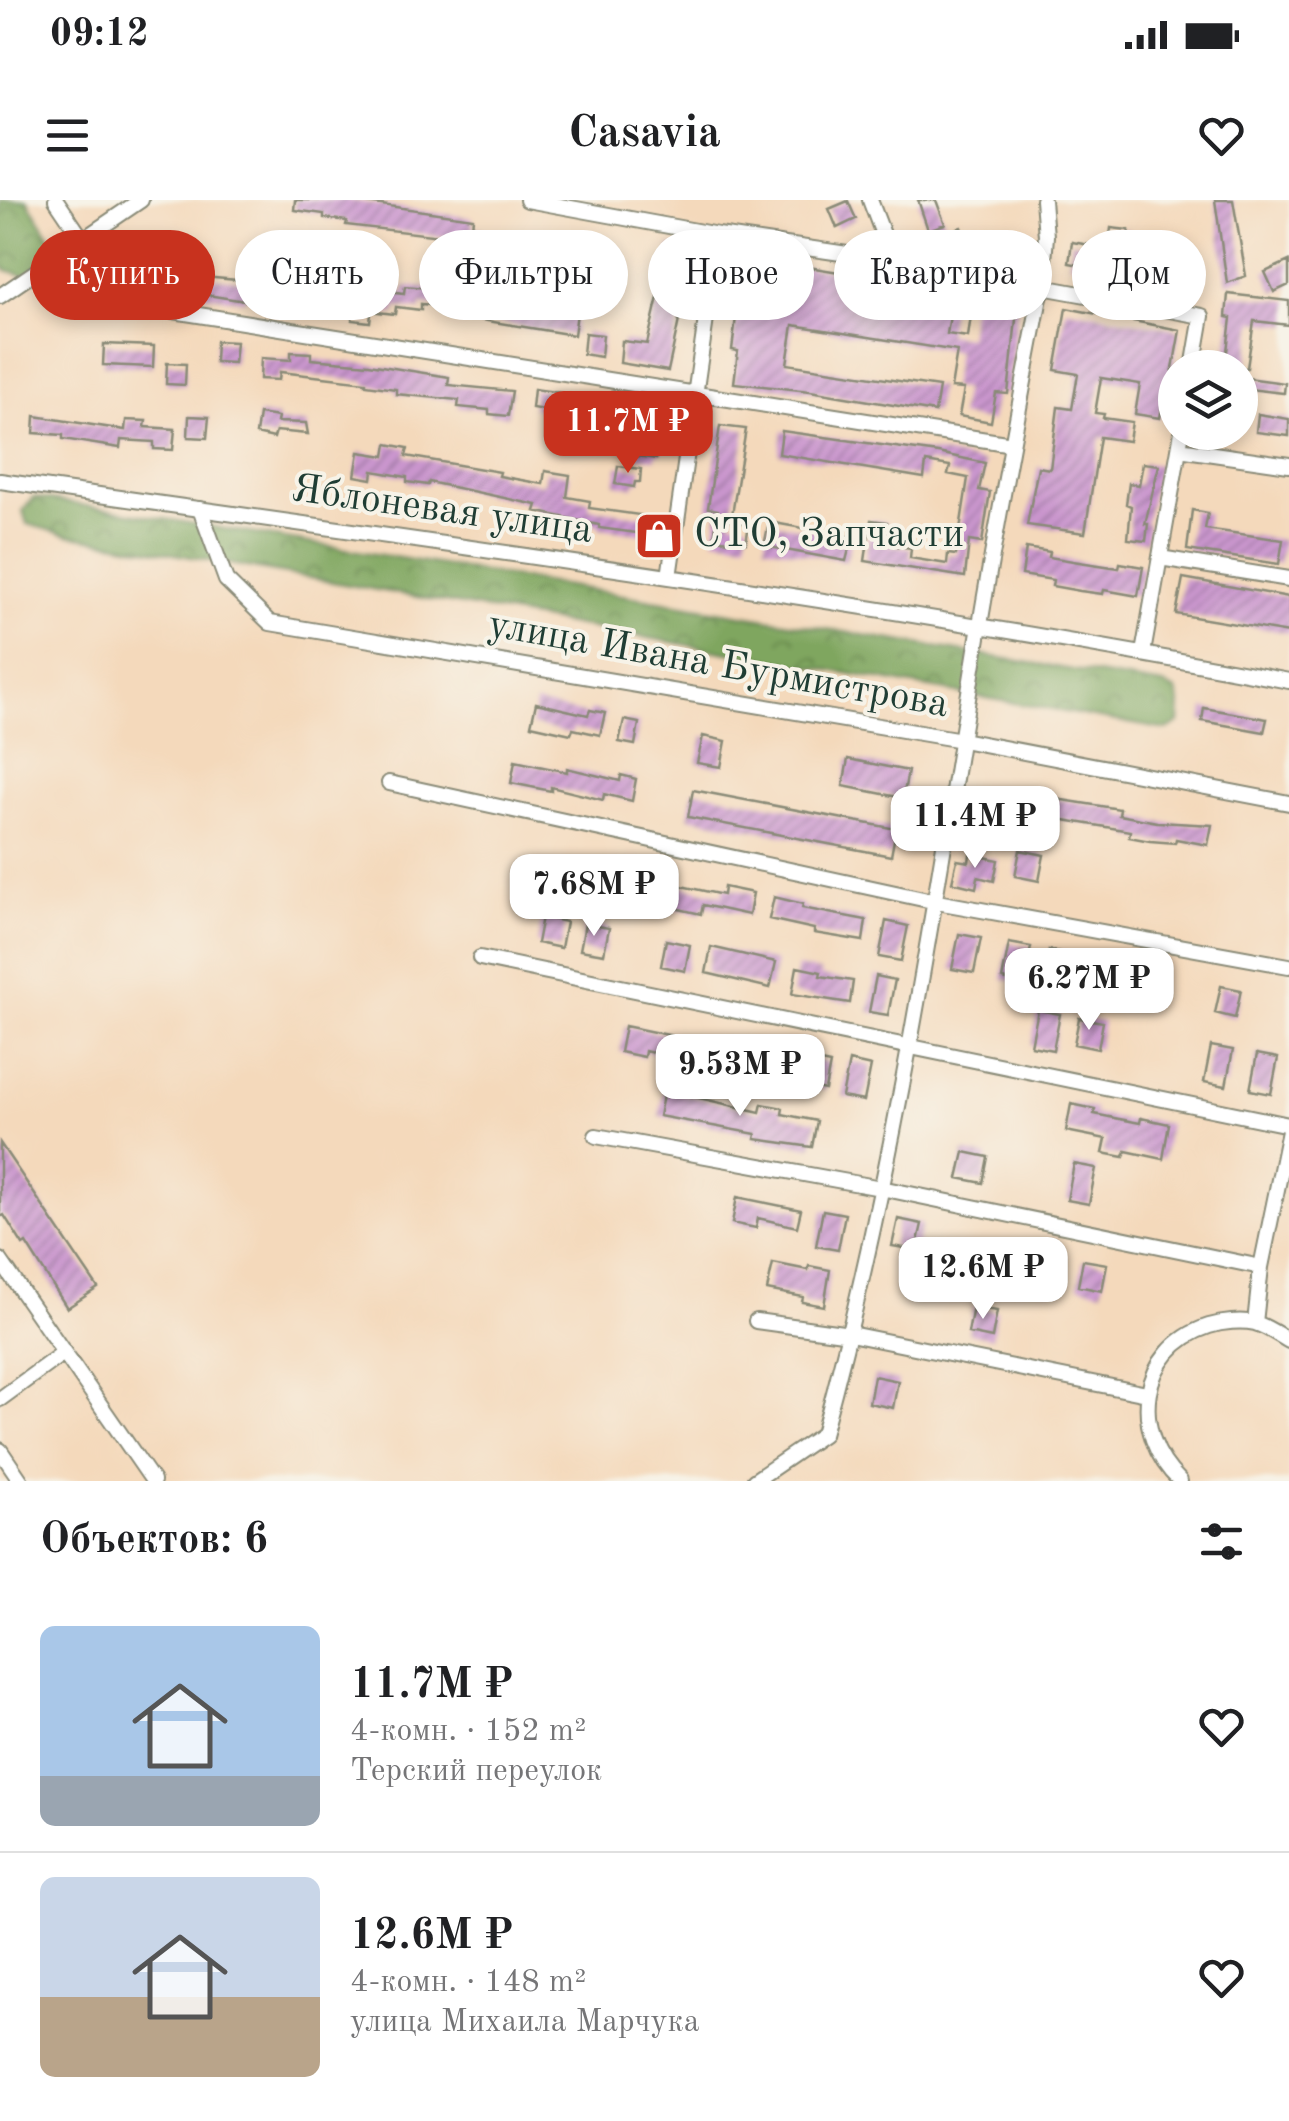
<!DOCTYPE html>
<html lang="ru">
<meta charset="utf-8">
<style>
:root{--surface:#fff;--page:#f2f2f2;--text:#202124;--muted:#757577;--line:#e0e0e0;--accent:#c8321e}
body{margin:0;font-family:"Old Standard TT",serif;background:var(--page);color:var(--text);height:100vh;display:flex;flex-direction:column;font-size:38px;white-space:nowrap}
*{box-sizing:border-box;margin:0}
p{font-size:32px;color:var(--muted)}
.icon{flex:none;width:55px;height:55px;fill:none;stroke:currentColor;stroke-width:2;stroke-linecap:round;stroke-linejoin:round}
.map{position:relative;height:1281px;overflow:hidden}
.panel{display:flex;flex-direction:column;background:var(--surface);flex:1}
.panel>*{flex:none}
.top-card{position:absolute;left:30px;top:30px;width:1230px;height:90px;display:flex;gap:20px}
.tools{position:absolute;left:1158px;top:150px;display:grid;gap:20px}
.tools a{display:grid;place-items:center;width:100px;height:100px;border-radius:50%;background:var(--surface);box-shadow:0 5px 15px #0003;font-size:50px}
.price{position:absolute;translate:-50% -85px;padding:0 22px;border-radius:20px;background:#fff;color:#222;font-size:32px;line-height:65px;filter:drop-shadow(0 2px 5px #0008)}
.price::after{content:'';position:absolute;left:50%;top:60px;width:30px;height:22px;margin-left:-15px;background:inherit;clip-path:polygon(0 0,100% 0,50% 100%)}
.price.on{background:var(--accent);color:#fff}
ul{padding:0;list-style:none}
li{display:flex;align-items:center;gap:30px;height:250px;padding:0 40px}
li+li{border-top:2px solid var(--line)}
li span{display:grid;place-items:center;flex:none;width:280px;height:200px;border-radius:15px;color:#555}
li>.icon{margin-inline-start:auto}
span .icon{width:120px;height:120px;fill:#fffc;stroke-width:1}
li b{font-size:42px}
h2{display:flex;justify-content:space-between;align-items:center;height:120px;padding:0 40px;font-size:42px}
.pill{padding:0 35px;border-radius:45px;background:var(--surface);box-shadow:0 5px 15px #0003;font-size:35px;line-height:90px}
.pill.on{background:var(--accent);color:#fff}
.status{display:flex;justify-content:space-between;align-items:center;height:70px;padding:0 50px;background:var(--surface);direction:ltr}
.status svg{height:28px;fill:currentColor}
header{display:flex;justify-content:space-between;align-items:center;height:130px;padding:0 40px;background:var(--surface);font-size:45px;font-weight:800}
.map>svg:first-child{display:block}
.forest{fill:url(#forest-crowns);stroke:#4f7249;stroke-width:2.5}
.building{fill:url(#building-hatch)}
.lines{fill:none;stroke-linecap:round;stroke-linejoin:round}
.minor-casing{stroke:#8a8b78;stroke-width:18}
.minor{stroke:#fff;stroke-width:14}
.labels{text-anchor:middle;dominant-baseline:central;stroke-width:8;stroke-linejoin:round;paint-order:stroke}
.street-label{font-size:40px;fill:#1f3d34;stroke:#f7f3e8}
.poi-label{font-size:40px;fill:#1f3d34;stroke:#f7f3e8;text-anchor:start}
</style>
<div class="status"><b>09:12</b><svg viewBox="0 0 49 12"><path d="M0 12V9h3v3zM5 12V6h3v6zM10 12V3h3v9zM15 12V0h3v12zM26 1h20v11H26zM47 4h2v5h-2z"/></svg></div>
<header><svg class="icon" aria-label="menu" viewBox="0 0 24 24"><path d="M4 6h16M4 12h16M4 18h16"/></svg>Casavia<svg class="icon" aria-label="heart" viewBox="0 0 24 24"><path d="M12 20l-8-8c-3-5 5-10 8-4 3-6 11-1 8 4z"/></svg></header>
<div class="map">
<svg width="1289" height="1281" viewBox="0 0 1289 1281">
<defs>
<pattern id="forest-crowns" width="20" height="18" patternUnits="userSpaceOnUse" patternTransform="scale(2.5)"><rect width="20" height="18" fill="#7fa65e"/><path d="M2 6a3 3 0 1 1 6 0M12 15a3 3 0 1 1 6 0" fill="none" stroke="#67884e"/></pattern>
<pattern id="building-hatch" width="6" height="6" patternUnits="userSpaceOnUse" patternTransform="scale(2.5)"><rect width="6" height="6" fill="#ca96ce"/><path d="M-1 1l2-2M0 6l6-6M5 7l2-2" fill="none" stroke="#a37ca8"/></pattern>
</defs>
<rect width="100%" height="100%" fill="#f7f3e8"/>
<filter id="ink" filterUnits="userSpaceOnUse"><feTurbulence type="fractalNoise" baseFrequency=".01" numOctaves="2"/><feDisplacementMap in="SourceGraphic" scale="20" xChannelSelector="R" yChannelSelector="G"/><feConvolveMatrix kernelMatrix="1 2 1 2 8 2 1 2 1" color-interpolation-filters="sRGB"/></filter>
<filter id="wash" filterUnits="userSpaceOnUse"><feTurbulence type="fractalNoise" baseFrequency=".0048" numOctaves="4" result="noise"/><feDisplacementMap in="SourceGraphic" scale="40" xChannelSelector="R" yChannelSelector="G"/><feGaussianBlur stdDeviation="2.25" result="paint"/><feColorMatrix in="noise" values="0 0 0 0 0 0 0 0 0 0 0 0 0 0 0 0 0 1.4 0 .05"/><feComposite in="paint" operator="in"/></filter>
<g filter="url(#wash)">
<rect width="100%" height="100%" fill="#f4d9bb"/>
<path class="forest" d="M 0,0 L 27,0 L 61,54 L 26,76 L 6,70 L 0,61 Z
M 33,297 L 1163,485 L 1176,491 L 1180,503 L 1179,523 L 1167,530 L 67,335 L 27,324 L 23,311 Z"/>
<g id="blocks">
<path class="building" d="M 295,0 L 346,0 L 473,18 L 472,27 L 554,44 L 555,32 L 575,34 L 572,57 L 538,52 L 537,58 L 519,55 L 520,52 L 482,46 L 483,41 L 346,25 L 347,21 L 324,18 L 324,14 L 294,10 Z
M 918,0 L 936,0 L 945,24 L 928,30 Z
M 1215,0 L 1233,0 L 1246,76 L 1227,83 Z
M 848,1 L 856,19 L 837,28 L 829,9 Z
M 961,27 L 967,45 L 951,51 L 944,33 Z
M 1111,28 L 1129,30 L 1126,52 L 1108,50 Z
M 1011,40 L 1033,41 L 1032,58 L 1011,57 Z
M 1072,42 L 1090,45 L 1086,66 L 1069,63 Z
M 670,46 L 694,51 L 668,171 L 620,163 L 622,141 L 647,144 Z
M 578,49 L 622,56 L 619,79 L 574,72 Z
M 1140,57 L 1156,57 L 1156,65 L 1185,62 L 1187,86 L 1167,87 L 1166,82 L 1140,81 Z
M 754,58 L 954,91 L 947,134 L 968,137 L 974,94 L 1018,100 L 1008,194 L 996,193 L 991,222 L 959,216 L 964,189 L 951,188 L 957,151 L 793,125 L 787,164 L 939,187 L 935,212 L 810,191 L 734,183 L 738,151 L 732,150 L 736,117 L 739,99 L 748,101 Z
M 1289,61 L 1289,85 L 1274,92 L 1265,72 Z
M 203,77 L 248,81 L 245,101 L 201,94 Z
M 437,84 L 456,86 L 455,94 L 577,113 L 574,135 L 469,118 L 470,109 L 421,104 L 421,110 L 396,107 L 395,114 L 377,112 L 379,90 L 404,93 L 405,86 L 437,89 Z
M 1228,94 L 1289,101 L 1289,125 L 1254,121 L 1247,168 L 1225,168 L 1231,118 L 1226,117 Z
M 319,95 L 372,106 L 370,122 L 352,120 L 353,114 L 318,112 Z
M 1066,108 L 1180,130 L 1169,190 L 1165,189 L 1160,218 L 1135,214 L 1140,184 L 1101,178 L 1095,213 L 1104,214 L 1103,218 L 1132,222 L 1129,241 L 1100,237 L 1085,333 L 1027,325 L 1038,267 L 1050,269 L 1058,207 L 1072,209 L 1078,174 L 1055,170 Z
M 585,133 L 603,135 L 601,157 L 583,154 Z
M 216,141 L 236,142 L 234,163 L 215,162 Z
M 104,144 L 154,146 L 153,167 L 103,165 Z
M 291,152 L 311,153 L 311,159 L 369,164 L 449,177 L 448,185 L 512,191 L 508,216 L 489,214 L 489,210 L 458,207 L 459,200 L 396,194 L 396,189 L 366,185 L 366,182 L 280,172 L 279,180 L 260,179 L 261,158 L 291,160 Z
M 167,163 L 186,164 L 185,185 L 166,184 Z
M 1240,177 L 1285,183 L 1284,193 L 1240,188 Z
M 534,189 L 576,195 L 575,205 L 603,208 L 600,229 L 585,227 L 586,217 L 532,208 Z
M 654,212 L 672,214 L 670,228 L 664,228 L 661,254 L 656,254 L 656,259 L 637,256 L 639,238 L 651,239 Z
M 259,214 L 278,217 L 277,222 L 306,223 L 308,234 L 276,231 L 274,238 L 256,234 Z
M 1258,214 L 1289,219 L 1289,236 L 1256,232 Z
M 35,216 L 125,230 L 126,220 L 146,221 L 145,227 L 175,229 L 173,250 L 154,249 L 154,242 L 121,240 L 120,248 L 63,239 L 63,235 L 34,233 Z
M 189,216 L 209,217 L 207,238 L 188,237 Z
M 720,226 L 746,229 L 731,321 L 749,324 L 746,343 L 714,339 L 718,310 L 708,308 Z
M 782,231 L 938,253 L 985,263 L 979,290 L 990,292 L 982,343 L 969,341 L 965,377 L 865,361 L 871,320 L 887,322 L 884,344 L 911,348 L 910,358 L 947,364 L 948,354 L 956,355 L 968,278 L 948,274 L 950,266 L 926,262 L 924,278 L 779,254 Z
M 387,244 L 408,248 L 406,256 L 500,272 L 499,276 L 543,284 L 545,271 L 570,275 L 567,297 L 590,301 L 589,308 L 661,318 L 659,336 L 599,328 L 599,325 L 535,311 L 537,305 L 429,282 L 428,285 L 407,282 L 407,277 L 373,271 L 372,279 L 355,276 L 359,252 L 385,256 Z
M 1143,263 L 1159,265 L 1145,324 L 1148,324 L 1146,341 L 1128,339 L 1131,306 L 1126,304 L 1129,283 L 1139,285 Z
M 618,266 L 641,269 L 640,282 L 635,282 L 634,287 L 615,284 Z
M 1192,310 L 1208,313 L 1205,329 L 1283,340 L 1279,364 L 1187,350 Z
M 769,322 L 852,337 L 846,361 L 764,346 Z
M 1026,348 L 1050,352 L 1049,357 L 1079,362 L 1119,368 L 1120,363 L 1143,367 L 1138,396 L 1104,390 L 1103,394 L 1080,391 L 1052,386 L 1053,380 L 1022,375 Z
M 1183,378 L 1289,397 L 1289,433 L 1176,414 Z
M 536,503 L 588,515 L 590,510 L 605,513 L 600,535 L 573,529 L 571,534 L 531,525 Z
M 1204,508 L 1267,519 L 1264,532 L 1202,521 Z
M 624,520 L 639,523 L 635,545 L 619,542 Z
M 703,536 L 726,541 L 721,567 L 697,563 Z
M 848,559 L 908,571 L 903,598 L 843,586 Z
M 515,561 L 567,572 L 567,568 L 620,581 L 621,575 L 636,579 L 632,601 L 604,594 L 603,600 L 551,587 L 551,591 L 511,583 Z
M 693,590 L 896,629 L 891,656 L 688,617 Z
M 979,593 L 1028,602 L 1030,595 L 1120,609 L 1119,615 L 1157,622 L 1212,625 L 1208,645 L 1176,639 L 1175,643 L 1150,641 L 1129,637 L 1130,631 L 1010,611 L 1008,622 L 976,617 Z
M 1020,650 L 1044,655 L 1039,681 L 1015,676 Z
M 970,654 L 998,660 L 994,681 L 978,677 L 976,688 L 952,682 L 957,660 L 969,662 Z
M 587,662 L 616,668 L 611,690 L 582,683 Z
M 635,676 L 723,695 L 724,687 L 753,693 L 749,715 L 703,705 L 701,714 L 630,698 Z
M 774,697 L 803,704 L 802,708 L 866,720 L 863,741 L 814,733 L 814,729 L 769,719 Z
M 542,717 L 566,722 L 561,748 L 537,743 Z
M 886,721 L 908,726 L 901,761 L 879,757 Z
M 585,724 L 609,728 L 604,754 L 580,750 Z
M 959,734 L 981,738 L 974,773 L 952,769 Z
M 666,740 L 690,745 L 685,771 L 661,766 Z
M 1009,743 L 1031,747 L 1024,783 L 1002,779 Z
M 711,747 L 776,762 L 770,788 L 706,773 Z
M 1049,750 L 1071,754 L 1064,790 L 1043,786 Z
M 797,767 L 821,772 L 820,776 L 853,781 L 850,803 L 792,794 Z
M 876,776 L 895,780 L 888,815 L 869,812 Z
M 1221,786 L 1241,790 L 1235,818 L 1215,813 Z
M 1038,810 L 1060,814 L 1053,850 L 1031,846 Z
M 1079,818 L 1103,822 L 1098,849 L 1074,844 Z
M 625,826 L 712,844 L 707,866 L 645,851 L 644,857 L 620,852 Z
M 1211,846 L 1233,850 L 1226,886 L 1204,882 Z
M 1257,854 L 1278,858 L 1271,894 L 1250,890 Z
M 806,859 L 830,864 L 825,890 L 801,885 Z
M 849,861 L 871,866 L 864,901 L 842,897 Z
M 664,890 L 760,912 L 762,904 L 783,908 L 782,914 L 817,921 L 812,947 L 755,939 L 756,934 L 659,916 Z
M 1071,904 L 1095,909 L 1094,914 L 1140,923 L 1141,918 L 1169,924 L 1163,959 L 1126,951 L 1124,957 L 1103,953 L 1106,939 L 1066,931 Z
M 0,943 L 98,1088 L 67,1108 L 26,1043 L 23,1045 L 4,1015 L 0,1017 Z
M 964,952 L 988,957 L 983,983 L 958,978 Z
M 1074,964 L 1096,968 L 1089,1004 L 1067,1000 Z
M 737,997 L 801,1010 L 797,1027 L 758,1018 L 756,1028 L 732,1023 Z
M 823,1010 L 845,1014 L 838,1050 L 816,1046 Z
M 898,1019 L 922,1024 L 916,1050 L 892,1046 Z
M 1083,1060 L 1107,1064 L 1102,1091 L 1078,1086 Z
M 773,1063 L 808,1070 L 809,1066 L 830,1070 L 824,1106 L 802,1102 L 803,1097 L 767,1090 Z
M 973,1107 L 997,1111 L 992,1138 L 968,1133 Z
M 874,1176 L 898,1181 L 893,1208 L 869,1203 Z"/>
</g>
</g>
<g filter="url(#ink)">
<use href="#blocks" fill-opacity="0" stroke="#8a8b78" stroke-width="2.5"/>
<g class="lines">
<g class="minor-casing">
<path id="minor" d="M 56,0 L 83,40
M 527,0 L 718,35 L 1019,79 L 1042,87 L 1202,116 L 1193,168
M 870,0 L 892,58
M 0,96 L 141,0
M 148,107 L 1012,244
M 1179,249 L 1289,265
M 0,281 C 430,342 862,400 1289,481
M 200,309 L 226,380 L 270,423 L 962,540 L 1289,603
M 1160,358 L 1289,379
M 669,377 L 718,35
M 1143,453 L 1182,232
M 389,583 L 937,702 L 1289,766
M 480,758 L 1289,925
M 596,936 L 881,988 L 1261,1067
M 0,1060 L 153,1281
M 756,1121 L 850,1134 L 1147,1194
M 1255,1123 L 1261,1067 L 1289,931
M 0,1199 L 63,1153
M 0,1250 L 21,1281
M 754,1281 L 823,1234 C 895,971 935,700 979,431 C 998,316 1020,202 1042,87 L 1046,36 L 1043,0
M 1180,1281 C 1129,1233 1138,1149 1209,1126 C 1222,1122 1241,1120 1255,1123 C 1266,1126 1279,1135 1289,1141"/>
</g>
<use href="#minor" class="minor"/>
</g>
</g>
<defs>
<g id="shop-square" transform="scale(2.5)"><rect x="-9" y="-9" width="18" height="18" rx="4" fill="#c8321e" stroke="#f7f3e8"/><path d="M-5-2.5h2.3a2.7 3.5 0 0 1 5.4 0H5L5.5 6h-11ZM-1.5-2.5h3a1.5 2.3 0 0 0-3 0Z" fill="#fff"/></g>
</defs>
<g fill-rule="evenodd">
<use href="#shop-square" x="659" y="336"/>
</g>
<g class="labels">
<g class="street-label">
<text transform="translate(442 311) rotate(8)">Яблоневая улица</text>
<text transform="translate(718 466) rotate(10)">улица Ивана Бурмистрова</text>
</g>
<g class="poi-label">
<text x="694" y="336">СТО, Запчасти</text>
</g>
</g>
</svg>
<div class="tools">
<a><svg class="icon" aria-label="layers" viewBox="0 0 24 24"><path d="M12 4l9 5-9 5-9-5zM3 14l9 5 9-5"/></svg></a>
</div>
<b class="price on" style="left:628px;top:276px">11.7M ₽</b>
<b class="price" style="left:975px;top:671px">11.4M ₽</b>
<b class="price" style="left:594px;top:739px">7.68M ₽</b>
<b class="price" style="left:1089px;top:833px">6.27M ₽</b>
<b class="price" style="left:740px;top:919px">9.53M ₽</b>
<b class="price" style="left:983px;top:1122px">12.6M ₽</b>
<div class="top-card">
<a class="pill on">Купить</a>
<a class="pill">Снять</a>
<a class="pill">Фильтры</a>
<a class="pill">Новое</a>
<a class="pill">Квартира</a>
<a class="pill">Дом</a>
</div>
</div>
<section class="panel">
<h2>Объектов: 6<svg class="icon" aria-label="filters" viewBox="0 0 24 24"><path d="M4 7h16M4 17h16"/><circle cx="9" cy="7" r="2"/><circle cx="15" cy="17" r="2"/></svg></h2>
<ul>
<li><span style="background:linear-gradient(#a9c7e8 75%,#9aa5b1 0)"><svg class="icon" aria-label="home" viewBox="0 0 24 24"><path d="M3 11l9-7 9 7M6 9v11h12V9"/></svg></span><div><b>11.7M ₽</b><p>4-комн. · 152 m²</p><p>Терский переулок</p></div><svg class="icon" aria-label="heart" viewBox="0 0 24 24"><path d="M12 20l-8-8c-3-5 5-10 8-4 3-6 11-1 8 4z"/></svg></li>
<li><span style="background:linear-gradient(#c9d6e8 60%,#b9a48a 0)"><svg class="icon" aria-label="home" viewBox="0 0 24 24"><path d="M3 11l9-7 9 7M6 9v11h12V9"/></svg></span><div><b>12.6M ₽</b><p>4-комн. · 148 m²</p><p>улица Михаила Марчука</p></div><svg class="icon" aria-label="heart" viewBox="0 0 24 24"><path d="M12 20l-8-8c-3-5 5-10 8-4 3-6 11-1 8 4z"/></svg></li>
</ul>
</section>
